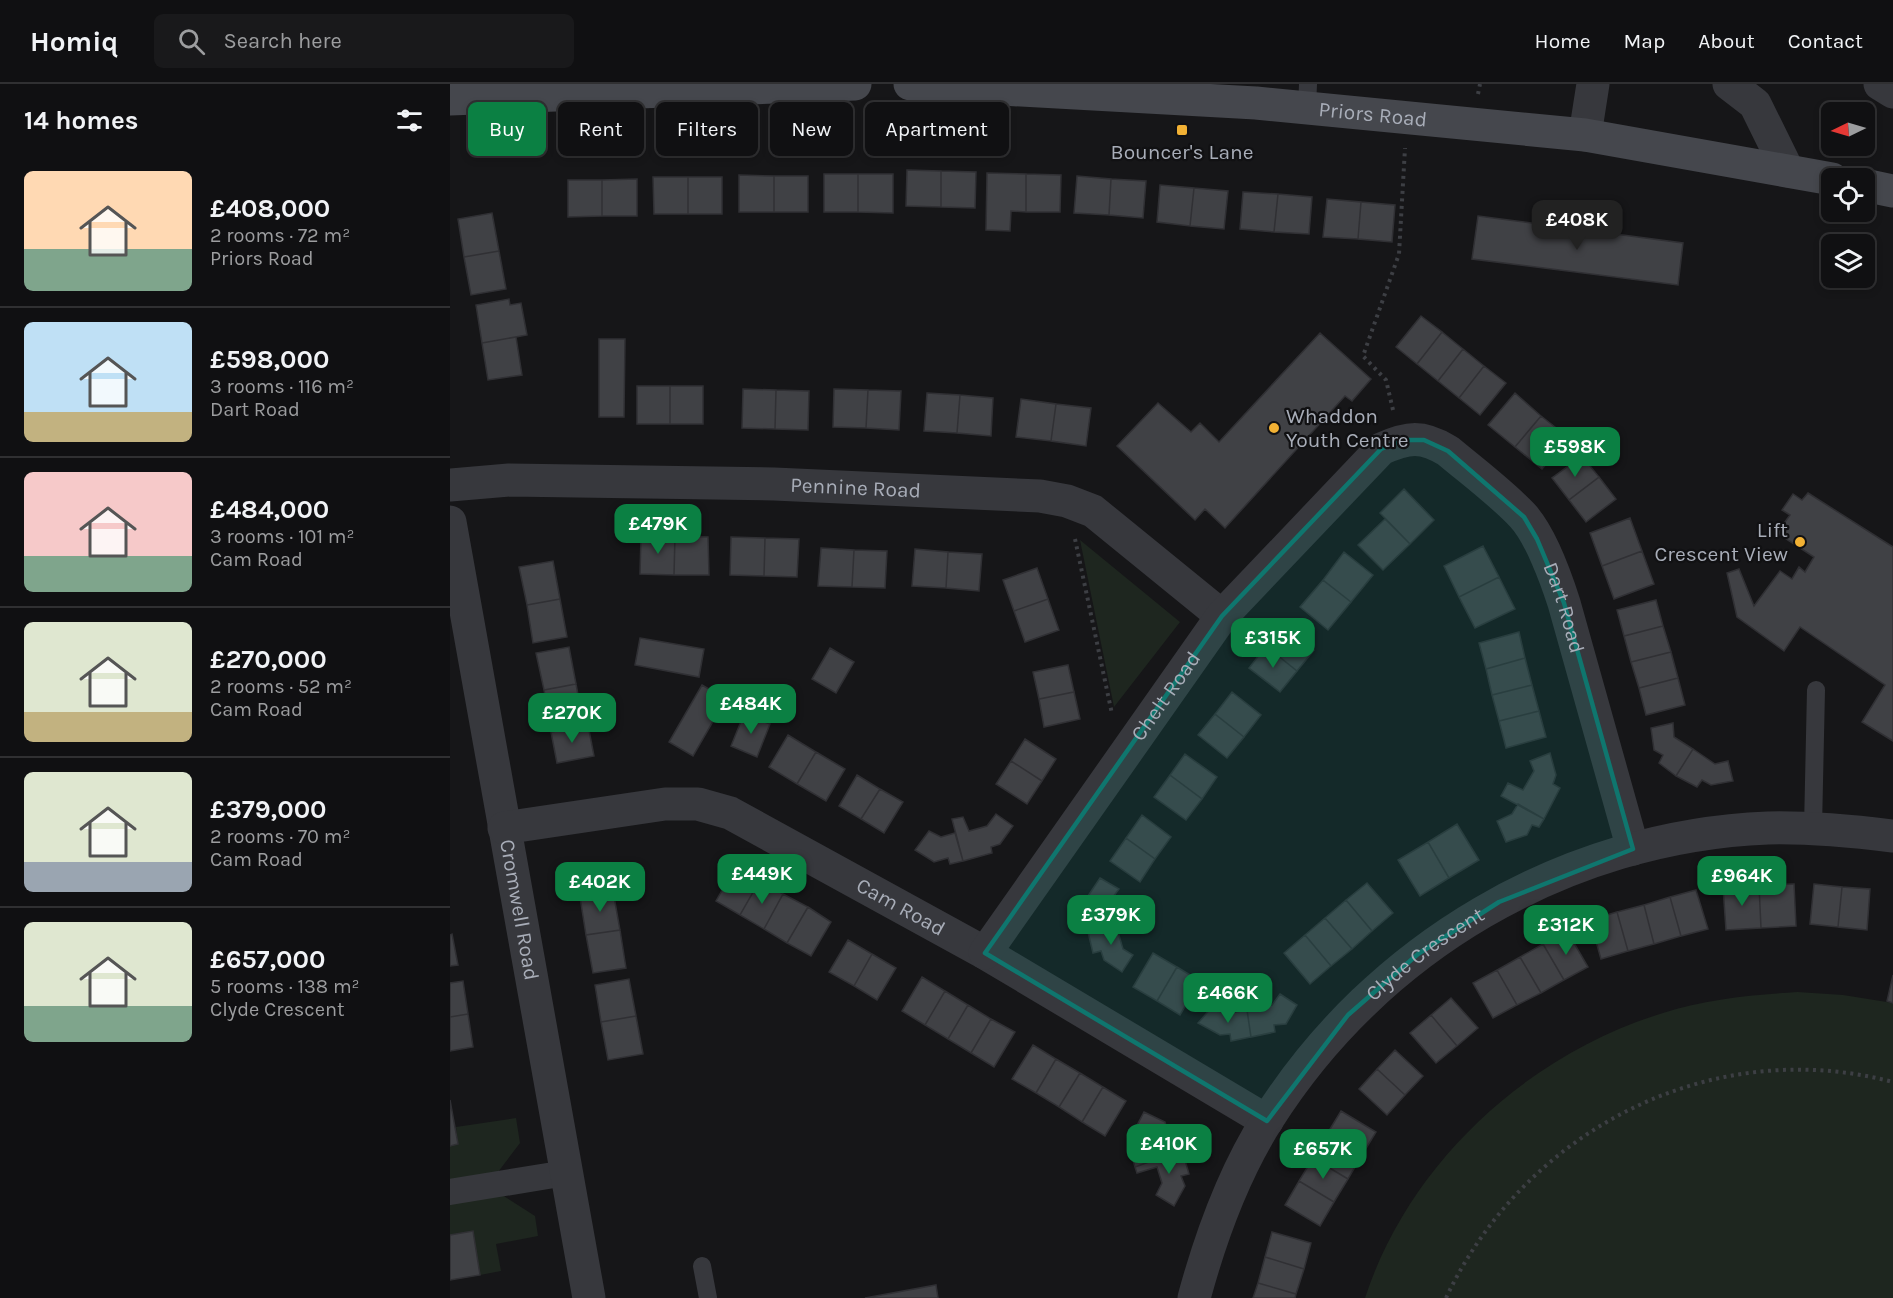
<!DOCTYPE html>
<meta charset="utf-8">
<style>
:root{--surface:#101012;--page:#19191b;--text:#f1f3f6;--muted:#9c9d9f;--line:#303032;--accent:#0b8043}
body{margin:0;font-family:Karla,sans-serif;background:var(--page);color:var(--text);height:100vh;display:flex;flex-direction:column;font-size:22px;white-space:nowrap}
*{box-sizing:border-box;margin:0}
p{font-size:20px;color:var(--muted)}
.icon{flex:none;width:33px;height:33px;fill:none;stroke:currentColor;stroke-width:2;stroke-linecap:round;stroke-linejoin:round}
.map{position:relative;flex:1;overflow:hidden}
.drawer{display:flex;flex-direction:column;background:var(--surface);width:450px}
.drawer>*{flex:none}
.banner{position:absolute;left:18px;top:18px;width:570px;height:54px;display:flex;gap:12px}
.needle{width:39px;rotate:265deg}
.buttons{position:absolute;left:1371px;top:18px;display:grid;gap:12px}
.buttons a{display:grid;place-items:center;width:54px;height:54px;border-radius:9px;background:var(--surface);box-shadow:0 3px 9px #0003,0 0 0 2px var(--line);font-size:30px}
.price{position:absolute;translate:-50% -51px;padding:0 14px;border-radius:12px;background:var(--accent);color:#fff;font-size:20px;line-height:39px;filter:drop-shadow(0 2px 3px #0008)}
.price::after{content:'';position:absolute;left:50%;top:36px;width:18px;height:14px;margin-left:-9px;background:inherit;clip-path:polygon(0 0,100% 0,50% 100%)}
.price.current{background:#222;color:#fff}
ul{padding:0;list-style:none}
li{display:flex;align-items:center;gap:18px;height:150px;padding:0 24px}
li+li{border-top:2px solid var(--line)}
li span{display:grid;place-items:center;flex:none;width:168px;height:120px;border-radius:9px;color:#555}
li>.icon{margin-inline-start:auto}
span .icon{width:72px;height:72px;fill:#fffc;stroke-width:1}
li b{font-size:26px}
h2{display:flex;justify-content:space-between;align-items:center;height:72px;padding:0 24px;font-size:26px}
.chip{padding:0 21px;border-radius:9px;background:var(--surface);box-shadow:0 3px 9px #0003,0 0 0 2px var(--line);font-size:21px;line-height:54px}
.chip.current{background:var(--accent);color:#fff}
header{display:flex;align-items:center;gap:36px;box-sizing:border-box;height:84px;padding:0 30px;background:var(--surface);border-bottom:2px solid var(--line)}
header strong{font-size:28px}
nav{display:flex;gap:33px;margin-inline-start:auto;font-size:21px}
.search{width:420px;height:54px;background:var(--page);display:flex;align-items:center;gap:15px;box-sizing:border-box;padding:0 21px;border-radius:9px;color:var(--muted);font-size:22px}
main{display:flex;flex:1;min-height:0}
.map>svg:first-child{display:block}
.green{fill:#1e261f}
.building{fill:#404145;stroke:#303034;stroke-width:1.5}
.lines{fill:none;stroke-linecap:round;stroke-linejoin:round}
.path{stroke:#3d3f44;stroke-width:4;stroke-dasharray:3 4.5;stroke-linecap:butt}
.service{stroke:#37383d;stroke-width:18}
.pedestrian{stroke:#37383d;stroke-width:26}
.minor{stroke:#37383d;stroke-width:33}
.tertiary{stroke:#37383d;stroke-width:33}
.secondary{stroke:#45474d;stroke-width:33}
.marked{fill:#0f766e;fill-opacity:0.2;stroke:#0f766e;stroke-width:4.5;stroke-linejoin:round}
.poi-dot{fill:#f2b134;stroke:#111113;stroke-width:2}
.labels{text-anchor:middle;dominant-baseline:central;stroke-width:4.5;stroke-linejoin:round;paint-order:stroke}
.street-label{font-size:21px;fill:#a8adb8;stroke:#111113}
.poi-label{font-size:21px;fill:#a8adb8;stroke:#111113}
</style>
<header>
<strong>Homiq</strong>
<div class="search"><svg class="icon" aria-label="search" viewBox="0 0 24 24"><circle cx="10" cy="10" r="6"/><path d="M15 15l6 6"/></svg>Search here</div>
<nav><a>Home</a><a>Map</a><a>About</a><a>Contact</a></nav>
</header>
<main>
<section class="drawer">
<h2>14 homes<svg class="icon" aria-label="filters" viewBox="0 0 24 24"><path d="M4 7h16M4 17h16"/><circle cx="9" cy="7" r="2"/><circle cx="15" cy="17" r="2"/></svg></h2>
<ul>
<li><span style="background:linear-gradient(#ffd9b3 65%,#7fa58c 0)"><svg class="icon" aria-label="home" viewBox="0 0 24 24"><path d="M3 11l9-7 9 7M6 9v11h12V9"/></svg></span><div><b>£408,000</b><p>2 rooms · 72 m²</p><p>Priors Road</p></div></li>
<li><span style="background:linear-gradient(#bfe0f5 75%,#c2b280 0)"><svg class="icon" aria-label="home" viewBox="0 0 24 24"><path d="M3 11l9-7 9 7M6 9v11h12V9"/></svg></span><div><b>£598,000</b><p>3 rooms · 116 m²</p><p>Dart Road</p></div></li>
<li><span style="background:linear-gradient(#f6c9c9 70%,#7fa58c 0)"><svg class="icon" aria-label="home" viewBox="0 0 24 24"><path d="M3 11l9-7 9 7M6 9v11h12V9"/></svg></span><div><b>£484,000</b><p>3 rooms · 101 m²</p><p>Cam Road</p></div></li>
<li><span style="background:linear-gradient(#dfe7d0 75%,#c2b280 0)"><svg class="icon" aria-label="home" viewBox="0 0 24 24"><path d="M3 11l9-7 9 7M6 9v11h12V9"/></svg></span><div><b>£270,000</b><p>2 rooms · 52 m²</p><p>Cam Road</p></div></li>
<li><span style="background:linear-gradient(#dfe7d0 75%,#9aa5b1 0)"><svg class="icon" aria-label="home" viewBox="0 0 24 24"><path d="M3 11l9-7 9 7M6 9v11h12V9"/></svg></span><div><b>£379,000</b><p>2 rooms · 70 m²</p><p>Cam Road</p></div></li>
<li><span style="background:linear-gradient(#dfe7d0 70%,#7fa58c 0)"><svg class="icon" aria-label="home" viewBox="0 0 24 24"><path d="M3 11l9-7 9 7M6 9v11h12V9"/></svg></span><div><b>£657,000</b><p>5 rooms · 138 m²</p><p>Clyde Crescent</p></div></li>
</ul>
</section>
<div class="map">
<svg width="1443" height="1214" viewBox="0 0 1443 1214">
<rect width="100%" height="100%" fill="#161618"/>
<path class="green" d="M 630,456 L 730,538 L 664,623 Z
M 1347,908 L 1393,911 L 1443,919 L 1443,1214 L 915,1214 C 959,1079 1078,970 1213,929 C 1256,915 1301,911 1347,908 Z
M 66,1034 L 70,1059 L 45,1092 L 0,1099 L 0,1062 L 8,1060 L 6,1043 Z
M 49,1109 L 85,1132 L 88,1152 L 46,1160 L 51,1187 L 30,1191 L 23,1148 L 0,1151 L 0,1116 Z"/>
<path class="building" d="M 457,86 L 491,87 L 491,123 L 456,122 Z
M 491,87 L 526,88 L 525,124 L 491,123 Z
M 537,89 L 576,90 L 576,128 L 561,127 L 560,147 L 536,146 Z
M 374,90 L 408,90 L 408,128 L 374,128 Z
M 408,90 L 443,90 L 443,129 L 408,128 Z
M 576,90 L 611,91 L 610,128 L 576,128 Z
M 289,91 L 324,92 L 324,128 L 289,128 Z
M 324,92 L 358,92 L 358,128 L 324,128 Z
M 627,92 L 661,95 L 659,131 L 624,129 Z
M 203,93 L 238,93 L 238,130 L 204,130 Z
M 238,93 L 272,93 L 272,130 L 238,130 Z
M 187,95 L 187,132 L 152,132 L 152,96 Z
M 661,95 L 696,97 L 693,134 L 659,131 Z
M 118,96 L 152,96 L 152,132 L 118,133 Z
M 710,101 L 744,104 L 740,142 L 707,138 Z
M 744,104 L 778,107 L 774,145 L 740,142 Z
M 793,108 L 828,110 L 824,148 L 790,145 Z
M 828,110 L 862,113 L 859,150 L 824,148 Z
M 877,115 L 911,118 L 908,155 L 873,153 Z
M 911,118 L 945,121 L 942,158 L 908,155 Z
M 42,129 L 49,167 L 14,173 L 8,135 Z
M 1028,132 L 1233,159 L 1228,201 L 1022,175 Z
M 49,167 L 56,205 L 21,211 L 14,173 Z
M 59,215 L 60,221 L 71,219 L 77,251 L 32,259 L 26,221 Z
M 971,232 L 992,248 L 967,280 L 946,263 Z
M 992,248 L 1013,265 L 988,297 L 967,280 Z
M 870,249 L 921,295 L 902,317 L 895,312 L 775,444 L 755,425 L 745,436 L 667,362 L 708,319 L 741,348 L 750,339 L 769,358 Z
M 66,253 L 72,291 L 38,296 L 32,259 Z
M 149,255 L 175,255 L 174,333 L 149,333 Z
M 1013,265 L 1034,282 L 1009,314 L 988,297 Z
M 1034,282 L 1056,299 L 1030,331 L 1009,314 Z
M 187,302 L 220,302 L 220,340 L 187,340 Z
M 220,302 L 253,302 L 253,340 L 220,340 Z
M 293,305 L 326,306 L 325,345 L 292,344 Z
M 384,305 L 418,306 L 416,344 L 383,343 Z
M 326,306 L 359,307 L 358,346 L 325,345 Z
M 418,306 L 451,307 L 449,346 L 416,344 Z
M 477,309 L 510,311 L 507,349 L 474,347 Z
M 1065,309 L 1091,332 L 1065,363 L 1038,341 Z
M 510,311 L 543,314 L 541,352 L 507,349 Z
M 571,315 L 606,320 L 601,357 L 566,353 Z
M 606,320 L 641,324 L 636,362 L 601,357 Z
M 1091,332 L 1119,354 L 1092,385 L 1065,363 Z
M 1132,372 L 1149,393 L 1119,416 L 1102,394 Z
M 1149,393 L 1166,415 L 1136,438 L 1119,416 Z
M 954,405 L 984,436 L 960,460 L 930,429 Z
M 1358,409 L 1443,463 L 1443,657 L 1412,638 L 1435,601 L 1350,543 L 1334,567 L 1287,533 L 1277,489 L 1289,485 L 1304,522 L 1330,487 L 1342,495 L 1349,483 L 1355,488 L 1364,473 L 1327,449 L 1340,431 L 1332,426 L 1343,410 L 1352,416 Z
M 1180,434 L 1192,467 L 1152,482 L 1140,449 Z
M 935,435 L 960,460 L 933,486 L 908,461 Z
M 191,452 L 225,452 L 224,491 L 190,490 Z
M 225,452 L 258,453 L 259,491 L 224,491 Z
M 281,453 L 315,454 L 314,492 L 280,491 Z
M 315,454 L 349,455 L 347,493 L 314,492 Z
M 1033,462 L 1049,493 L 1009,513 L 994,482 Z
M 371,464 L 404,466 L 402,503 L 368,502 Z
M 465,465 L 498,468 L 496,504 L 462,502 Z
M 404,466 L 437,467 L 435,504 L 402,503 Z
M 1192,467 L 1204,500 L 1164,515 L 1152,482 Z
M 498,468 L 532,470 L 529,507 L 496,504 Z
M 894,468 L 923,491 L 901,518 L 873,496 Z
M 103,477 L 110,515 L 77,521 L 69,483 Z
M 587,484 L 598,515 L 564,527 L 553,496 Z
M 1049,493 L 1065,525 L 1025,544 L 1009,513 Z
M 873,496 L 901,518 L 878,546 L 850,523 Z
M 110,515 L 117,553 L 83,559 L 77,521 Z
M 598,515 L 609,546 L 575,558 L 564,527 Z
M 1206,516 L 1213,542 L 1174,552 L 1167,526 Z
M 833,541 L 864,566 L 847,587 L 816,562 Z
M 1213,542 L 1221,568 L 1181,578 L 1174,552 Z
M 1069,548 L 1075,574 L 1036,585 L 1029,559 Z
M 190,554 L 254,565 L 249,593 L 185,581 Z
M 816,562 L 847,587 L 830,608 L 799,584 Z
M 119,563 L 126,600 L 94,606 L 86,569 Z
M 380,564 L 404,578 L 386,609 L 362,595 Z
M 1221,568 L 1228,594 L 1189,604 L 1181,578 Z
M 1075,574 L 1082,601 L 1042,611 L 1036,585 Z
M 618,581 L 624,608 L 589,615 L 583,588 Z
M 1228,594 L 1235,621 L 1196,631 L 1189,604 Z
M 126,600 L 133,638 L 101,644 L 94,606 Z
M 252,601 L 276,615 L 243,672 L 219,658 Z
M 1082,601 L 1089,627 L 1049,637 L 1042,611 Z
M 624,608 L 630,635 L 594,643 L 589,615 Z
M 782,608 L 811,631 L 794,653 L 765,630 Z
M 1089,627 L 1096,653 L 1056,664 L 1049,637 Z
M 294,630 L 320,640 L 307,673 L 281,662 Z
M 765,630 L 794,653 L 777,674 L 748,651 Z
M 1223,639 L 1224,653 L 1243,665 L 1226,692 L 1209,679 L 1213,671 L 1204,666 L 1201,644 Z
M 138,641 L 144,672 L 107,679 L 101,648 Z
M 338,651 L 366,668 L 347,700 L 319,683 Z
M 575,655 L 606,675 L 592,697 L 561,677 Z
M 1243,665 L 1265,680 L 1278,677 L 1283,697 L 1261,701 L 1252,696 L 1247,703 L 1226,692 Z
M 366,668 L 395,685 L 376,717 L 347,700 Z
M 1100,669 L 1106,691 L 1103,700 L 1110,704 L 1094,735 L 1051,712 L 1058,699 L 1073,706 L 1084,687 L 1080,677 Z
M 735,670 L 767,693 L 752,715 L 720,691 Z
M 561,677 L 592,697 L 577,720 L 546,700 Z
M 407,691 L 430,705 L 411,735 L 389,722 Z
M 720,691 L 752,715 L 736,736 L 704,713 Z
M 430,705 L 453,718 L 434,749 L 411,735 Z
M 1068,720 L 1094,735 L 1089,743 L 1082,741 L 1077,751 L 1056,758 L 1047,737 L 1062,730 Z
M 546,730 L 563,742 L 550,760 L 541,763 L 542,769 L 513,777 L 502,735 L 513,733 L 519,747 L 537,742 Z
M 692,731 L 721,753 L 705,775 L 676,754 Z
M 1007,740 L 1029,776 L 999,794 L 978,758 Z
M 479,747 L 491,753 L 505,749 L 513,777 L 500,780 L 498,774 L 484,778 L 465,766 Z
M 676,754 L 705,775 L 690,798 L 660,777 Z
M 978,758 L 999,794 L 970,812 L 948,776 Z
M 286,782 L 310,796 L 290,831 L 266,817 Z
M 650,794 L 669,805 L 660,817 L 666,836 L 678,833 L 679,839 L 638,848 L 633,825 L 641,823 L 638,812 Z
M 310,796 L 333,810 L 314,845 L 290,831 Z
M 917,799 L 943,829 L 922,847 L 896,816 Z
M 1344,800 L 1346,842 L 1311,844 L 1309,801 Z
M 1364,800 L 1392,803 L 1388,843 L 1360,840 Z
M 1309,801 L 1311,844 L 1276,846 L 1273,803 Z
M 1392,803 L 1420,805 L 1417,846 L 1388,843 Z
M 1246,806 L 1258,845 L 1231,852 L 1220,813 Z
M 163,807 L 170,846 L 136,851 L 130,813 Z
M 333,810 L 358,823 L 337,859 L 314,845 Z
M 1220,813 L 1231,852 L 1204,860 L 1194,821 Z
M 896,816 L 922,847 L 902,865 L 875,834 Z
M 1194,821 L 1204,860 L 1178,867 L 1167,828 Z
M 358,823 L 381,838 L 361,872 L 337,859 Z
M 1167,828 L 1178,867 L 1151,875 L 1140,836 Z
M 875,834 L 902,865 L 881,882 L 855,851 Z
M 679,839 L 680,845 L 668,848 L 673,865 L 683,871 L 672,888 L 654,876 L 651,867 L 643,869 L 638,848 Z
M 170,846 L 176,884 L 143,889 L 136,851 Z
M 1117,847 L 1138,883 L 1114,896 L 1093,860 Z
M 2,850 L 8,881 L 0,882 L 0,851 Z
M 855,851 L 881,882 L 860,900 L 834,869 Z
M 398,856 L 422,870 L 404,902 L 379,888 Z
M 1093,860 L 1114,896 L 1091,909 L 1070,873 Z
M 703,869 L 727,883 L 707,917 L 683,903 Z
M 422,870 L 446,884 L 427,916 L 404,902 Z
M 1070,873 L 1091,909 L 1067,921 L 1047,886 Z
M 727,883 L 750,897 L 730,931 L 707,917 Z
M 1047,886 L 1067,921 L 1043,934 L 1023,899 Z
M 1443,891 L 1443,919 L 1437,917 Z
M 472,893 L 495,907 L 475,941 L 452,927 Z
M 179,895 L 186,932 L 151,938 L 145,901 Z
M 13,897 L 18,930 L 0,933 L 0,899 Z
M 495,907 L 518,921 L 498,955 L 475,941 Z
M 830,910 L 847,921 L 836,940 L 824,941 L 825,948 L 801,953 L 797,926 L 822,921 Z
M 1001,914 L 1028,944 L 1007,962 L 981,931 Z
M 518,921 L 541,935 L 521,969 L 498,955 Z
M 763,922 L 775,930 L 797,926 L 801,953 L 781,957 L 780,950 L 770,951 L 748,939 Z
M 18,930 L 23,963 L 0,967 L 0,933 Z
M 981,931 L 1007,962 L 986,979 L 960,949 Z
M 186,932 L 193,970 L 158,976 L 151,938 Z
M 541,935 L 565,948 L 544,983 L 521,969 Z
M 583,961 L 606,975 L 586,1009 L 562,995 Z
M 945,966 L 973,992 L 955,1011 L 927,985 Z
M 606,975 L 630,989 L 609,1023 L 586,1009 Z
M 927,985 L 955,1011 L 937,1031 L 909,1005 Z
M 630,989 L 653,1003 L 632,1038 L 609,1023 Z
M 653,1003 L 676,1017 L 655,1052 L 632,1038 Z
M 0,1016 L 8,1060 L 0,1062 Z
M 891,1027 L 926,1048 L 912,1071 L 877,1050 Z
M 694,1028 L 715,1038 L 718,1049 L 726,1046 L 732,1066 L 685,1083 L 683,1076 L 697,1071 L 694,1057 L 682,1051 Z
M 877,1050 L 912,1071 L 898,1095 L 863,1074 Z
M 732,1066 L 739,1090 L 731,1092 L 735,1102 L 724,1122 L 706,1111 L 712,1099 L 707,1083 L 687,1089 L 685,1083 Z
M 863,1074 L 898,1095 L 884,1118 L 849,1097 Z
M 849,1097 L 884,1118 L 870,1142 L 835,1121 Z
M 23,1147 L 30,1191 L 0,1196 L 0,1151 Z
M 822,1148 L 861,1159 L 854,1185 L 815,1173 Z
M 815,1173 L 854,1185 L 846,1210 L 808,1199 Z
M 808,1199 L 846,1210 L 845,1214 L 803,1214 Z
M 486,1201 L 488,1214 L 415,1214 Z"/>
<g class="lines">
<path class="path" d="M 1028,10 L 1030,0
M 943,326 L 936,296 L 913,272 L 949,170 L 955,64
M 625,455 L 662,630
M 996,1214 C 1075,1046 1261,950 1443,998"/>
<path class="service" d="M 857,24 L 858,0
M 1363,744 L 1366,606
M 252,1182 L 258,1214"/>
<path class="pedestrian" d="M 0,1108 L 116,1089"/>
<g class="minor">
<path d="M 1430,0 L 1443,8"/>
<path d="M 1135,51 L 1143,0"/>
<path id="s1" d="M 0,401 L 59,396 L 324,400 L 590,412 L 617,417 L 643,427 L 772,532"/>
<path id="s2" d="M 0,438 L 139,1214"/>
<path id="s3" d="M 54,744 L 215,720 L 248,720 L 280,729 L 535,869 L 817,1037"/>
<path id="s4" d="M 535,869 L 772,532 L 931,365 C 958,353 972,351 998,367 C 1023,388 1050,408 1072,431 C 1090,450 1106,494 1114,519 L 1183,765"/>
<path id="s5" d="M 744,1214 C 761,1151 783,1090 818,1035 C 926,864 1115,752 1318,744 C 1360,743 1402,747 1443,752"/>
</g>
<path class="tertiary" d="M 1279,0 L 1305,20 L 1338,87"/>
<g class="secondary">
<path id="s6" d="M 460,0 L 806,19 L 1135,51 L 1382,95"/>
<path d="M 0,15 L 405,0"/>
<path d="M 1414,101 L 1443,107"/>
</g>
</g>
<path class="marked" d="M 951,356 L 974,356 L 998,367 L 1074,433 L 1087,455 L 1114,519 L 1183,765 L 1049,818 L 968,870 L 898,931 L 817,1037 L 535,869 L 772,532 L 931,365 Z"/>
<g class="poi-dot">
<rect x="726" y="40" width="12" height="12" rx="3"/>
<circle cx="824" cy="344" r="6"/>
<circle cx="1350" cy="458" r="6"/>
</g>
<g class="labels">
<g class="street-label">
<text stroke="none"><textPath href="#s6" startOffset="464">Priors Road</textPath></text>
<text stroke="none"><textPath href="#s1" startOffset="406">Pennine Road</textPath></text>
<text stroke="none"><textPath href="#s4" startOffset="914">Dart Road</textPath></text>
<text stroke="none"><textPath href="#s4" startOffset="314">Chelt Road</textPath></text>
<text stroke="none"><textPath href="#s3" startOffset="424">Cam Road</textPath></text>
<text stroke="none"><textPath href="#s2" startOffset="394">Cromwell Road</textPath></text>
<text stroke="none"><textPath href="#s5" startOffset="424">Clyde Crescent</textPath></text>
</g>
<g class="poi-label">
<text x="732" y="68">Bouncer's Lane</text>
<text x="836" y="332" text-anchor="start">Whaddon<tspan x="836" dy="24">Youth Centre</tspan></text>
<text x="1338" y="446" text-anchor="end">Lift<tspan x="1338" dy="24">Crescent View</tspan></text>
</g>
</g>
</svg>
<div class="buttons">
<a><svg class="needle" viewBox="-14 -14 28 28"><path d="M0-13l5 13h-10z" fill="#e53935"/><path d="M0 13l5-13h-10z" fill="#9c9d9f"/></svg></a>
<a><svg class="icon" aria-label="locate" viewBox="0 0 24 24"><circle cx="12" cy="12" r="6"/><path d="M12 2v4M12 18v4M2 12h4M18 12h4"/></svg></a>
<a><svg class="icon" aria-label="layers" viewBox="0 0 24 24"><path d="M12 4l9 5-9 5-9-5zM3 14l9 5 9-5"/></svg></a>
</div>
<b class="price current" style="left:1127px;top:167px">£408K</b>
<b class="price" style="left:1125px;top:394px">£598K</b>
<b class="price" style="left:208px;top:471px">£479K</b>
<b class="price" style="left:823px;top:585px">£315K</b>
<b class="price" style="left:301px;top:651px">£484K</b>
<b class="price" style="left:122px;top:660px">£270K</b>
<b class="price" style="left:312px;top:821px">£449K</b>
<b class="price" style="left:1292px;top:823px">£964K</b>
<b class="price" style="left:150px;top:829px">£402K</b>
<b class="price" style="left:661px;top:862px">£379K</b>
<b class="price" style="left:1116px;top:872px">£312K</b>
<b class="price" style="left:778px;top:940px">£466K</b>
<b class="price" style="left:719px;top:1091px">£410K</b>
<b class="price" style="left:873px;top:1096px">£657K</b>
<div class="banner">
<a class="chip current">Buy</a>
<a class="chip">Rent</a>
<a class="chip">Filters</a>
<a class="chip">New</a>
<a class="chip">Apartment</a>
</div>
</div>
</main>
